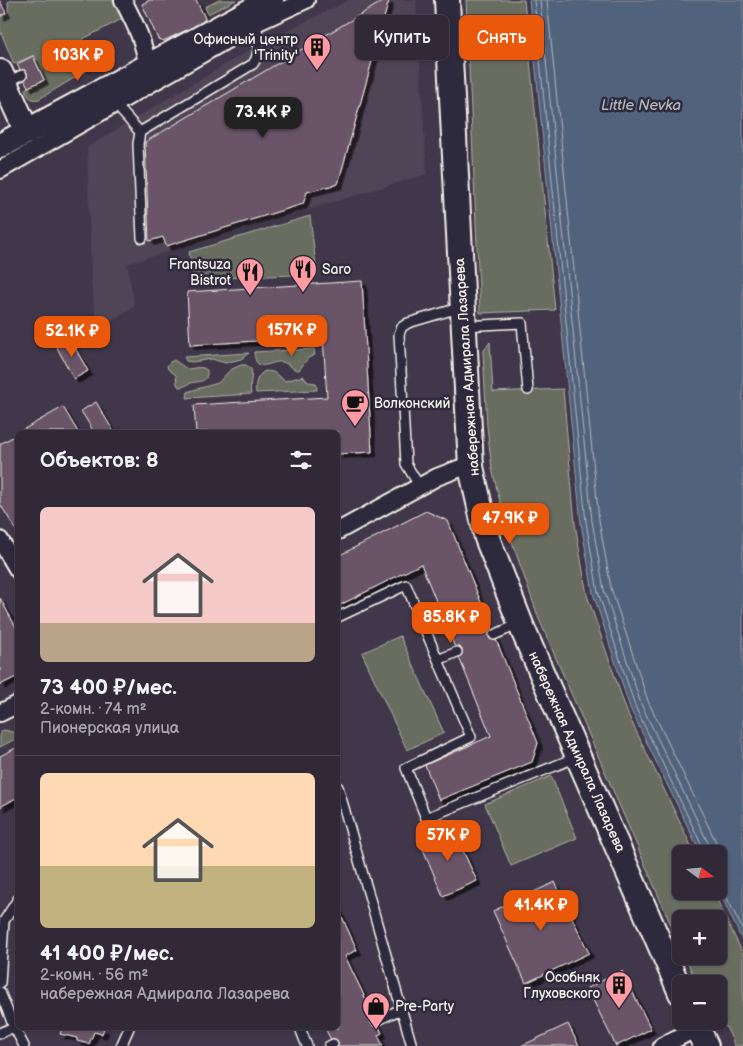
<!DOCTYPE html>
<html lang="ru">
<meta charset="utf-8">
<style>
:root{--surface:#312938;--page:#393140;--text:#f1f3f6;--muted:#a8a6ae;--line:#4c4553;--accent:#ea580c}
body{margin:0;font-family:"Balsamiq Sans",sans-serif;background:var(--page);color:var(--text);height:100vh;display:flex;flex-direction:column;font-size:19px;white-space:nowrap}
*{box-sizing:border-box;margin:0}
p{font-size:16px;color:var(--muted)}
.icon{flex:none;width:28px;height:28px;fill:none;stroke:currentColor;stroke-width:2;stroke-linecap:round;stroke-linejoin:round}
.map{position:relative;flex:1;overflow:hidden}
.side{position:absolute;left:15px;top:430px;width:325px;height:600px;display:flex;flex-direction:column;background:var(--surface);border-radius:8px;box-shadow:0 1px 4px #0004,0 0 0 1px var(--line)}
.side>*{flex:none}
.guide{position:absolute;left:355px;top:15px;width:312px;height:45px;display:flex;gap:10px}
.needle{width:32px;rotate:106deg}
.fabs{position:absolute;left:672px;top:845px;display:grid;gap:10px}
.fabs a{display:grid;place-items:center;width:55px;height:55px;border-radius:8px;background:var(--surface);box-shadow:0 1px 4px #0004,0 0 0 1px var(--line);font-size:25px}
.price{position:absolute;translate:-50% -42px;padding:0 11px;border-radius:10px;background:var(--accent);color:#fff;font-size:16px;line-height:32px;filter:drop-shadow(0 1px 2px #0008)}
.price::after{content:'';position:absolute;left:50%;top:30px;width:15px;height:11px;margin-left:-8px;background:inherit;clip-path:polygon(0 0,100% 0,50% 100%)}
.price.active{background:#222;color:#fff}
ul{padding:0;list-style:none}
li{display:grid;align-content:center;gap:10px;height:265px;padding:0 25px}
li+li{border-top:1px solid var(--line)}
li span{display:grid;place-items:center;height:155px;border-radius:8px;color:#555}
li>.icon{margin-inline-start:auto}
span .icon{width:90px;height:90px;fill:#fffc;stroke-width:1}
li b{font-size:21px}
h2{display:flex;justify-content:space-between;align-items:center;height:60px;padding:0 25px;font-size:21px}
.tag{padding:0 18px;border-radius:8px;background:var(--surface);box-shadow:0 1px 4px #0004,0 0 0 1px var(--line);font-size:18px;line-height:45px}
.tag.active{background:var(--accent);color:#fff}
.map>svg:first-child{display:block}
.built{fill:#504456}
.green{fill:#686d5f;stroke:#aeafa4}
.water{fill:#51627b;stroke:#929ba7}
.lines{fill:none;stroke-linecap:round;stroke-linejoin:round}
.shore{stroke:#b3b8bc;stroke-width:1}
.building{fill:#6a5468;stroke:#f4f1e8;filter:url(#shadow)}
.service-casing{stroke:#f4f1e8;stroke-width:12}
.minor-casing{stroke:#f4f1e8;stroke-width:20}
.secondary-casing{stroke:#f4f1e8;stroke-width:28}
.service{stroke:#2f2a3d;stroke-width:9}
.minor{stroke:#2f2a3d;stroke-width:16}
.secondary{stroke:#2f2a3d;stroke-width:24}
.labels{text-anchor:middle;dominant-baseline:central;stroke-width:5;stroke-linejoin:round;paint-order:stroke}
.poi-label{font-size:14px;fill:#f4f1e8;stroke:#2f2a3d;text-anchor:end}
.street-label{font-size:14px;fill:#f4f1e8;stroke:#2f2a3d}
.water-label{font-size:15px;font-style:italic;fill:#b3b8bc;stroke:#2f2a3d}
</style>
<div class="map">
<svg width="743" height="1046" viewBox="0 0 743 1046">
<defs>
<filter id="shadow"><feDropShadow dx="4.5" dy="4.5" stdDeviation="0" flood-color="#0009"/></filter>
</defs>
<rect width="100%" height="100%" fill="#41374a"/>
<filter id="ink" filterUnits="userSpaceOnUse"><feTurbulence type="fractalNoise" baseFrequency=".02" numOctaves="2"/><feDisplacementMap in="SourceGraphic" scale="10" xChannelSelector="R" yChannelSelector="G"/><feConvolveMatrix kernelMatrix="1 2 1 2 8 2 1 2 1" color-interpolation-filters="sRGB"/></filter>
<g filter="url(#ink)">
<path class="built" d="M 349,0 L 416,0 L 427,174 L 127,264 L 135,306 L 100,328 L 96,322 L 91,281 L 87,147 L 251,49 Z"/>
<path class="green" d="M 12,0 L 112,0 L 122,19 L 83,39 L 96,65 L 39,99 C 30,101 28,96 25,89 L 45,80 L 34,55 L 14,64 L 0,30 L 0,17 L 8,13 L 8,2 Z
M 219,0 L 236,0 L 208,14 L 205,7 Z
M 466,0 L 524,0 L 555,310 L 480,313 Z
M 310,216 L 317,274 L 194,279 L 189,252 Z
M 490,342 L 493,392 L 563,389 L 575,524 L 587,595 L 627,712 L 695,854 L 681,854 L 681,891 L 713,891 L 743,954 L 743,1046 L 735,1046 L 719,1012 L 719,984 L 697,984 L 685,956 L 719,956 L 719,919 L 681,919 L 681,948 L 539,619 L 505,522 L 492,469 L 487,426 L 483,352 Z
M 314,349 L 315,355 L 308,358 L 299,370 C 292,370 291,365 285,363 C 273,357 256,378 254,352 Z
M 249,353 L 241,359 L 225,363 L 212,359 L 192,362 L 186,361 L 184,357 Z
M 174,360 L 187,369 C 194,369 200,365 207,370 C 208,383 200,381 191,383 C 186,385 185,387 179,387 L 177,384 L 176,375 L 168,369 L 167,366 L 170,362 Z
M 241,365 L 246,365 L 251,369 C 253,377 249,383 251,394 L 187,398 L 188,392 L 190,391 L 218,383 L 230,370 Z
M 265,371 L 273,372 L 285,381 L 303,376 L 308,382 L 316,383 L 317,390 L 256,393 C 255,384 256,376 265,371 Z
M 400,636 L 444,733 L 407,750 L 362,653 Z
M 4,730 L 17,733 L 17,738 L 0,747 L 0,732 Z
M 551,776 L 577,838 L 511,866 L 485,804 Z"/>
<path class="water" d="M 529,0 L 743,0 L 743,942 L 719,891 L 719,854 L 701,854 L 630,708 L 593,593 L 581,523 Z"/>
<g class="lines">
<path class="shore" d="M 534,0 L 586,522 L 598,592 L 635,706 L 704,850 L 705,854
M 540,0 L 592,521 L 604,590 L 641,704 L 710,847 L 711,854
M 547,0 L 599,520 L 611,588 L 648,701 L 717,844 L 719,854
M 719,886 L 723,890 L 743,930"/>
</g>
<path class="building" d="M 150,0 L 196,0 L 205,18 L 202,23 L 163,41 L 158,39 L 142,4 Z
M 385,0 L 389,0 L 338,184 L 307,192 L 303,204 L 166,246 L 163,237 L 149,241 L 145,142 Z
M 0,1 L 6,13 L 0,16 Z
M 33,56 L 44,80 L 28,87 L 17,64 Z
M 362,281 L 372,452 L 338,454 L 338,432 L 196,432 L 194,405 L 327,397 L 323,337 L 190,345 L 187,292 Z
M 69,337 L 88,371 L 74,379 L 55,344 Z
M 96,402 L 114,432 L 94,432 L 81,411 Z
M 63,407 L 78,432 L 19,432 Z
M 18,434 L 18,533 L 0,504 L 0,444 Z
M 426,511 L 448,521 L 538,743 L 532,762 L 439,800 L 425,765 L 491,736 L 421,564 L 338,606 L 338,556 Z
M 0,598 L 18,631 L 18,676 L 0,685 Z
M 18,747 L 18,797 L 0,807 L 0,756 Z
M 453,829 L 477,881 L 443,896 L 420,842 Z
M 555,882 L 589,953 L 526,983 L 493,911 Z
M 338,908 L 357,950 L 345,956 L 382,1033 L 378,1035 L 383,1046 L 334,1046 L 325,1028 L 338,1028 Z
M 622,971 L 651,1029 L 616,1046 L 587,988 Z
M 568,1024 L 579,1046 L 521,1046 Z
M 62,1028 L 104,1028 L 102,1034 L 94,1032 L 89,1044 L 77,1041 L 77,1038 L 60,1034 Z"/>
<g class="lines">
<g class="service-casing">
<path id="service" d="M 5,83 L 22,75
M 113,102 L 140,132 L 253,64 C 261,53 259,32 254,20
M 140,132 L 138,144 L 142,238
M 463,326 L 522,323 L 528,390
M 420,487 L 406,464 L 399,334 L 402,327 L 408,323 L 462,307
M 338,617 L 406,585 L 471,737 L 406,768 L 426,818 L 577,757
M 494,635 L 519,624
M 438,660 L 457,652
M 338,787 L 412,1046
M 0,983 L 4,921 L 18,899
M 0,992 L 14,1027 L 24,1046
M 376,1021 L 401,1009
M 300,1028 L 307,1046
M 0,1033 L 14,1027
M 121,1046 L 129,1028
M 329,1046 L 333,1044"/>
</g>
<g class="minor-casing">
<path id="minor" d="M 123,0 C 134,22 145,42 147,67
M 0,170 L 256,23 L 306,0
M 338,531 L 437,477 L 458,469 L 471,467
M 0,540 L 18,570
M 0,713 L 18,704
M 662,1046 L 697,1028"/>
</g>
<g class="secondary-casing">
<path id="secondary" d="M 447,0 L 471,467 L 487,538 L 523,630 L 681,993
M 0,72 L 27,132
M 0,146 L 271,0
M 694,1021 L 706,1046"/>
</g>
<use href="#service" class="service"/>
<use href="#minor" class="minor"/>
<use href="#secondary" class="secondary"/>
</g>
</g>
<defs>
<g id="building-pin" transform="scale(1.4375)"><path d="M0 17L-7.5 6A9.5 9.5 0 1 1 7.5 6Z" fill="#ff9aa2" stroke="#2f2a3d"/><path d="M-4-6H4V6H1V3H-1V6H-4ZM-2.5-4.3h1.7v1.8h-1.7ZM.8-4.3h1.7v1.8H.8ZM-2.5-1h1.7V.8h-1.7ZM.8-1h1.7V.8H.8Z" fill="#111"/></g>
<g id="restaurant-pin" transform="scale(1.4375)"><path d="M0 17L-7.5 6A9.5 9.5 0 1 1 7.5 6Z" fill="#ff9aa2" stroke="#2f2a3d"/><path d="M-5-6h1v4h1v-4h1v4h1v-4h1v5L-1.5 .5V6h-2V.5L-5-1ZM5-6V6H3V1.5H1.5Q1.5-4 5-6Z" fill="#111"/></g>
<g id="cafe-pin" transform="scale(1.4375)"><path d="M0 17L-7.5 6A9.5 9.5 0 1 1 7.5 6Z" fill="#ff9aa2" stroke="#2f2a3d"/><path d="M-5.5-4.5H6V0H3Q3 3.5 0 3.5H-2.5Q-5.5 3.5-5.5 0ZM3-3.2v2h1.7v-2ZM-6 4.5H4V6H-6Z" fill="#111"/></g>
<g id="shop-pin" transform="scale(1.4375)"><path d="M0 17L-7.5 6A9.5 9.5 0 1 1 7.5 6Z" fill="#ff9aa2" stroke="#2f2a3d"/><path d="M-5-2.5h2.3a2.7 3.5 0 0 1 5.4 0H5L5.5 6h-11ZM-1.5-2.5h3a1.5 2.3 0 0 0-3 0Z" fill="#111"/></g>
</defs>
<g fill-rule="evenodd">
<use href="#building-pin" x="317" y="47"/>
<use href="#restaurant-pin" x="303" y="269"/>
<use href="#restaurant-pin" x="250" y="272"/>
<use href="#cafe-pin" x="355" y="403"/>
<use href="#building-pin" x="619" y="985"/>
<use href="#shop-pin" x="376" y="1006"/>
</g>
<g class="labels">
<g class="poi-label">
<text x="298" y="39">Офисный центр<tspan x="298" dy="16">'Trinity'</tspan></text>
<text x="231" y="264">Frantsuza<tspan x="231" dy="16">Bistrot</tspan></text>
<text x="322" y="269" text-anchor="start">Saro</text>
<text x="374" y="403" text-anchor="start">Волконский</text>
<text x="600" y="977">Особняк<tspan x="600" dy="16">Глуховского</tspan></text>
<text x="395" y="1006" text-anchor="start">Pre-Party</text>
</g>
<g class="street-label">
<text transform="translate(467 367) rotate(-94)">набережная Адмирала Лазарева</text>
<text transform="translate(577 752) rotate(66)">набережная Адмирала Лазарева</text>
</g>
<g class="water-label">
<text x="641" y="105">Little Nevka</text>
</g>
</g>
</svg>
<div class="fabs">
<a><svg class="needle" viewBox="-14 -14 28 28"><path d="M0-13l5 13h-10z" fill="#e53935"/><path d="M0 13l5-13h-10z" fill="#a8a6ae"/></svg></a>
<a>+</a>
<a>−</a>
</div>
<b class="price" style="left:78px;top:82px">103K ₽</b>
<b class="price active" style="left:263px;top:139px">73.4K ₽</b>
<b class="price" style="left:292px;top:357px">157K ₽</b>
<b class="price" style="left:72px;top:358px">52.1K ₽</b>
<b class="price" style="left:510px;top:545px">47.9K ₽</b>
<b class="price" style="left:451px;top:644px">85.8K ₽</b>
<b class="price" style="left:448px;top:862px">57K ₽</b>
<b class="price" style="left:541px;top:932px">41.4K ₽</b>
<div class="guide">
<a class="tag">Купить</a>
<a class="tag active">Снять</a>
</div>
<section class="side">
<h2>Объектов: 8<svg class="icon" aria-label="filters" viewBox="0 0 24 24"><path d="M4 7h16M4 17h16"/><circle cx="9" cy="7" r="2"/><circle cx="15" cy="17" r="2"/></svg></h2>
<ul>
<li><span style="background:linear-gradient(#f6c9c9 75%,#b9a48a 0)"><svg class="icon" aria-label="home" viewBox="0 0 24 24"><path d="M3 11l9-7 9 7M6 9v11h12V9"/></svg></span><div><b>73 400 ₽/мес.</b><p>2-комн. · 74 m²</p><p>Пионерская улица</p></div></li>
<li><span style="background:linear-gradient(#ffd9b3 60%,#c2b280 0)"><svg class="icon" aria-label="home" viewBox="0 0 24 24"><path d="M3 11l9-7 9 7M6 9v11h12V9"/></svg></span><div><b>41 400 ₽/мес.</b><p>2-комн. · 56 m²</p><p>набережная Адмирала Лазарева</p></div></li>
</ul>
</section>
</div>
